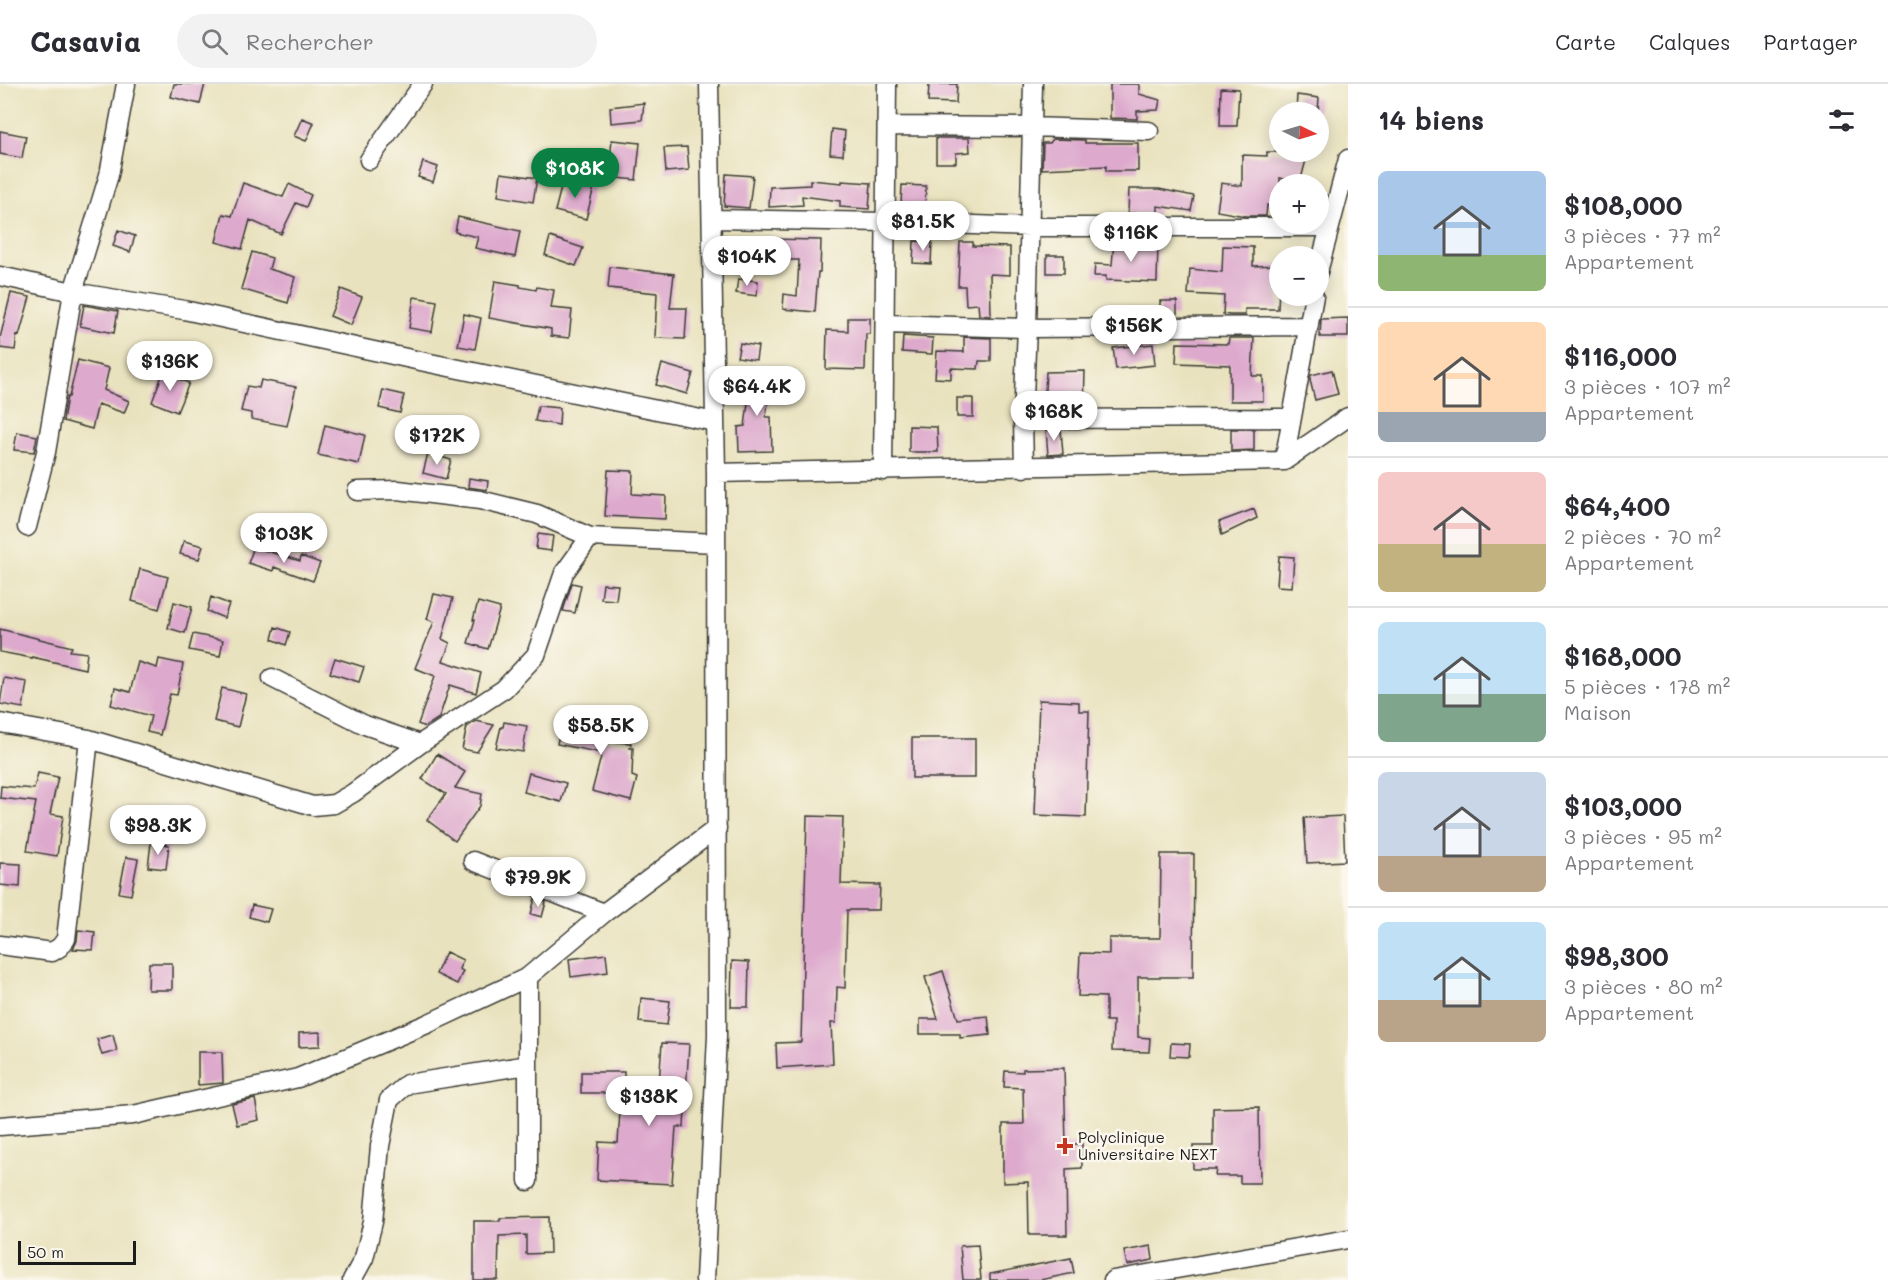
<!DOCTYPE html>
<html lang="fr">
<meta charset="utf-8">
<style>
:root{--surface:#fff;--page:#f2f2f3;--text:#2b2b33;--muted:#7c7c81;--line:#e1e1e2;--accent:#0b8043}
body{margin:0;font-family:Mali,sans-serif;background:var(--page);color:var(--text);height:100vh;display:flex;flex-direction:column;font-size:22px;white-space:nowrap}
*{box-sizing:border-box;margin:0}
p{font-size:20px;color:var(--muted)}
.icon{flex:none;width:33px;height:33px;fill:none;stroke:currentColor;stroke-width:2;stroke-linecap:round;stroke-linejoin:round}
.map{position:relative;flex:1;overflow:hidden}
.details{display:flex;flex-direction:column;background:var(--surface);width:540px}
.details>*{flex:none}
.needle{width:39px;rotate:95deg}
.controls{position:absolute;left:1269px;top:18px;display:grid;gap:12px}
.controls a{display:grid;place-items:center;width:60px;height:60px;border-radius:50%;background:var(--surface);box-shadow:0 3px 15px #0003;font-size:30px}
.scale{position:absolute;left:18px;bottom:15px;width:118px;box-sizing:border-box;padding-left:6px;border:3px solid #1c1c1c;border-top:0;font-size:16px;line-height:21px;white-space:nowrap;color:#1c1c1c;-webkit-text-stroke:4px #fbf7ec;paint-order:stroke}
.price{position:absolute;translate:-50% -51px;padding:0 14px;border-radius:21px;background:#fff;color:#222;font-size:20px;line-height:39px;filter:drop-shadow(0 2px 3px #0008)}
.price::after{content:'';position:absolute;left:50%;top:36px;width:18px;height:14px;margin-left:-9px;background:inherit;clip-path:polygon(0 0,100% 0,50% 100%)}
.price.on{background:var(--accent);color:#fff}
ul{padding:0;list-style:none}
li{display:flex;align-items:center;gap:18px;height:150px;padding:0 30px}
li+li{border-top:2px solid var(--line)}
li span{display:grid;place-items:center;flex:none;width:168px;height:120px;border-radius:9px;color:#555}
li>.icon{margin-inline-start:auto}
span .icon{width:72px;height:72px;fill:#fffc;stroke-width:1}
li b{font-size:26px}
h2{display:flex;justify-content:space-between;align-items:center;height:72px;padding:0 30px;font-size:26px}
header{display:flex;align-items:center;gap:36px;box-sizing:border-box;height:84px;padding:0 30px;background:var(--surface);border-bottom:2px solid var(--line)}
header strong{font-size:28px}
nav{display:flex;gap:33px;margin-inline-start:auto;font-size:21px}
.search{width:420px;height:54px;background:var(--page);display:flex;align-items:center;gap:15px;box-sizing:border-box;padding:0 21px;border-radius:33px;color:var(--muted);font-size:22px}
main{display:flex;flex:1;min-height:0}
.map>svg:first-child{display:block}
.building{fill:#dda9cd}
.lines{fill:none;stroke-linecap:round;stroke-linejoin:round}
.street-casing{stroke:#3b3a34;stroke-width:21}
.street{stroke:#fff;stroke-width:18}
.poi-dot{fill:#c8321e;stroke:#fbf7ec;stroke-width:2}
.labels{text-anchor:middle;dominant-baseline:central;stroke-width:5;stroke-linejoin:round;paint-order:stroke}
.poi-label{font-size:15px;fill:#1c1c1c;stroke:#fbf7ec;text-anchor:start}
</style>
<header>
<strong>Casavia</strong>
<div class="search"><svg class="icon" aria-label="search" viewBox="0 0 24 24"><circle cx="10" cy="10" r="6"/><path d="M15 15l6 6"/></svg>Rechercher</div>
<nav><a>Carte</a><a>Calques</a><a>Partager</a></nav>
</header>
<main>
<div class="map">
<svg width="1348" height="1196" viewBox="0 0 1348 1196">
<rect width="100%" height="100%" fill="#fbf7ec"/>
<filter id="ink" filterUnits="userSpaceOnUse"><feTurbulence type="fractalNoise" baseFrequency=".0167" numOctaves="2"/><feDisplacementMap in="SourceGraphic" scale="12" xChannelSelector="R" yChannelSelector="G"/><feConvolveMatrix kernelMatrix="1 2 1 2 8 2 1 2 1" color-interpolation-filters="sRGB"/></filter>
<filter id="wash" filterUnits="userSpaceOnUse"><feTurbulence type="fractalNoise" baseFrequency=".008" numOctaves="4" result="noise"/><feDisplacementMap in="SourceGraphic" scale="24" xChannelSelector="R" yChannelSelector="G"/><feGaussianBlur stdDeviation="1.35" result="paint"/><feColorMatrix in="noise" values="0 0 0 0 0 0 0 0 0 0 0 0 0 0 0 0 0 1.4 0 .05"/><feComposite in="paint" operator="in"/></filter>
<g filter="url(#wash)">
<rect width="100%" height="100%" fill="#e9e2be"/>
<g id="blocks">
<path class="building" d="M 174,0 L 205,0 L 200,20 L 171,13 Z
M 929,0 L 957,0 L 956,19 L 928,18 Z
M 1110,0 L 1139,0 L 1139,10 L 1160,16 L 1158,26 L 1137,27 L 1137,35 L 1110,34 Z
M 1221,4 L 1239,5 L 1237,42 L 1220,42 Z
M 1297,11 L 1319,14 L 1318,28 L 1296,28 Z
M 644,19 L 642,36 L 611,39 L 610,23 Z
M 302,34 L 314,39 L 306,57 L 294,52 Z
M 832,45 L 845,47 L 843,71 L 830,70 Z
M 0,47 L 26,52 L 22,74 L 0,70 Z
M 936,54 L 969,54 L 970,68 L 956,69 L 956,79 L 936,79 Z
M 1053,55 L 1085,56 L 1085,59 L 1138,59 L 1138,87 L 1106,87 L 1106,82 L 1042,85 L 1043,59 L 1050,59 Z
M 612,56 L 640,59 L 636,96 L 608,93 Z
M 687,63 L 689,86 L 666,88 L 664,64 Z
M 1267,68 L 1308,68 L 1300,99 L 1280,94 L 1280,125 L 1267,121 L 1266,132 L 1245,132 L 1217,127 L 1221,99 L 1242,102 L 1242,71 L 1267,72 Z
M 423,78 L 438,83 L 433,98 L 418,93 Z
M 501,89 L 537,94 L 533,118 L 498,112 Z
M 726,90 L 753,92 L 749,124 L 724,122 Z
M 563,96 L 594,103 L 586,135 L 555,127 Z
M 810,96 L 842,99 L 842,97 L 871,99 L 869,125 L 840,123 L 840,117 L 802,112 L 803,121 L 769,123 L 770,103 L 810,101 Z
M 243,99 L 283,113 L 289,100 L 311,111 L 306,123 L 296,119 L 281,150 L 250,136 L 242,165 L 216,158 L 223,130 L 232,132 Z
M 902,101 L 926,102 L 925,121 L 901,120 Z
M 1129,105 L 1159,105 L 1194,112 L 1191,127 L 1158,122 L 1158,130 L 1128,129 Z
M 458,133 L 520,147 L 515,173 L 475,164 L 478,153 L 455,148 Z
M 118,146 L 135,152 L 130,168 L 113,162 Z
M 550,153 L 583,164 L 576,182 L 545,171 Z
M 768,155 L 821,156 L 820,188 L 818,188 L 815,228 L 783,225 L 784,210 L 797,212 L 799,176 L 768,176 Z
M 729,156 L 745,157 L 743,171 L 727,169 Z
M 914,157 L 932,158 L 931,180 L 913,179 Z
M 1114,157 L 1158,159 L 1157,198 L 1106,196 L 1106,192 L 1094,192 L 1095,180 L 1112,181 Z
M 960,158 L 973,158 L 973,162 L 1010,163 L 1010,191 L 990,190 L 991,232 L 979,231 L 978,220 L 966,221 L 965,202 L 958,202 Z
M 1223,162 L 1253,163 L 1253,182 L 1280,181 L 1278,225 L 1245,225 L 1245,231 L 1230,231 L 1223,230 L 1224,212 L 1188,210 L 1190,185 L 1222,188 Z
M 252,168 L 272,174 L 269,185 L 295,193 L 288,219 L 241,205 Z
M 1047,171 L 1064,171 L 1064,189 L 1047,189 Z
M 610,183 L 674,190 L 670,224 L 687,224 L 685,255 L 655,254 L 657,209 L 608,204 Z
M 738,195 L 758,197 L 757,212 L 736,209 Z
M 495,197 L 520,201 L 520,203 L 536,206 L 537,203 L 554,206 L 551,224 L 572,226 L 569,254 L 551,252 L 551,245 L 489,234 Z
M 341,205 L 362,213 L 351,241 L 330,232 Z
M 11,209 L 30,213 L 19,252 L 17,251 L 15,266 L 0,264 L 0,254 Z
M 414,213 L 437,217 L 432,248 L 409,244 Z
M 1160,217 L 1177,217 L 1177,232 L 1160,231 Z
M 84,221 L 118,227 L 114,249 L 80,242 Z
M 464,230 L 481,234 L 475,265 L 458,262 Z
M 848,234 L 870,234 L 870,250 L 866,250 L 865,286 L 826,285 L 827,246 L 848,247 Z
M 1348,234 L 1348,253 L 1320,253 L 1321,235 Z
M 903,252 L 933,254 L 932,270 L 902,268 Z
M 964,253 L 991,254 L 991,277 L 979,277 L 978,285 L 951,284 L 951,295 L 935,294 L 937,267 L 964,268 Z
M 1229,254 L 1254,254 L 1252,292 L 1263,292 L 1263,317 L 1230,317 L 1230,281 L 1176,279 L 1177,259 L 1228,260 Z
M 740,259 L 758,262 L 756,276 L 737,273 Z
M 1153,260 L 1155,281 L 1116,285 L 1113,264 Z
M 78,276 L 109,284 L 104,306 L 129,317 L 124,329 L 98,320 L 92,345 L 63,337 L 67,313 L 69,313 Z
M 662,280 L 693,289 L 687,310 L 656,301 Z
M 1332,286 L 1338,310 L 1315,316 L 1310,296 L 1311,291 Z
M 1085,287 L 1084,324 L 1044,324 L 1046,288 Z
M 752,288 L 772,290 L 766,333 L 771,333 L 772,367 L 739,368 L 738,343 L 745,342 Z
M 163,289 L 189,299 L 177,328 L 152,318 Z
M 261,296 L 296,303 L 287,342 L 251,335 L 251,329 L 241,327 L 247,302 L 259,304 Z
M 383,306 L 404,311 L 400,329 L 379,324 Z
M 957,314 L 973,314 L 973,333 L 957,333 Z
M 538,322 L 560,324 L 559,341 L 535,337 Z
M 325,341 L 365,351 L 359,380 L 318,371 Z
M 909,342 L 937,343 L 938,368 L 909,368 Z
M 1231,345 L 1254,345 L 1254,366 L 1231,367 Z
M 1046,346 L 1061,346 L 1063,370 L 1048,371 Z
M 17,348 L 37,352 L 34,368 L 14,366 Z
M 428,369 L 451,376 L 446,395 L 423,389 Z
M 608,386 L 633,387 L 632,410 L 666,412 L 665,435 L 605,432 Z
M 469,394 L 488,397 L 487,406 L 468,403 Z
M 1254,425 L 1257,434 L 1222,451 L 1219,438 Z
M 538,450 L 553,452 L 551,467 L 536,465 Z
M 184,457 L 203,462 L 199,475 L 180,470 Z
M 254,463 L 300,477 L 301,472 L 320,479 L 313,497 L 274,483 L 273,487 L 248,479 Z
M 1279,472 L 1294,473 L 1292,503 L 1277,502 Z
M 140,485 L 168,493 L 159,525 L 132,517 Z
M 572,499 L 581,501 L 575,529 L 563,527 Z
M 603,500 L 618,501 L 616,516 L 601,515 Z
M 434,510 L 453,514 L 442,555 L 450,559 L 443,577 L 481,589 L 476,609 L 450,601 L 439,634 L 425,643 L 418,640 L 435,592 L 415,584 L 434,538 L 427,535 Z
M 211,513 L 229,520 L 224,534 L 207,527 Z
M 174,518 L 192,523 L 185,549 L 168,544 Z
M 478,518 L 500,524 L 488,565 L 468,559 L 475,536 L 473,536 Z
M 275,543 L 290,548 L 286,561 L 272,555 Z
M 0,545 L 72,563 L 70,567 L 87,569 L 85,585 L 32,573 L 32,574 L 0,568 Z
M 193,550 L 223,556 L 220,572 L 189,566 Z
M 335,574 L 364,583 L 359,598 L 330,589 Z
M 159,575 L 183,580 L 177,611 L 170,610 L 160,651 L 147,648 L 151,632 L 111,621 L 115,604 L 130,608 L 138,578 L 157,584 Z
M 4,594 L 27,598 L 23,624 L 0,620 Z
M 222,604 L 246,610 L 238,643 L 214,637 Z
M 1039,616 L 1079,618 L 1079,627 L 1089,627 L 1086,733 L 1035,731 Z
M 571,625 L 593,629 L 587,656 L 631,659 L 630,664 L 633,664 L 632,692 L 637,694 L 631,717 L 592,707 L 602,669 L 557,660 L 563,630 L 570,631 Z
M 476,637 L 494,641 L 477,668 L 462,665 L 467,643 Z
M 504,638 L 527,642 L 523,668 L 496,664 L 501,643 L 503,643 Z
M 912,654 L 975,654 L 975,694 L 912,694 Z
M 437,670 L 465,688 L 455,704 L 482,710 L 480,722 L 455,757 L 427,736 L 446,710 L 422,695 Z
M 38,689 L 58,693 L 50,730 L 63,732 L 57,772 L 27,767 L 36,718 L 0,714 L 1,702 L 34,705 Z
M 529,689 L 566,699 L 561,718 L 524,708 Z
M 807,732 L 843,733 L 841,800 L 880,801 L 879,826 L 847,826 L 845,904 L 837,903 L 836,939 L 831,939 L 833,980 L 777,984 L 776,959 L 801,958 Z
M 1343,732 L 1345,777 L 1307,779 L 1304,734 Z
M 151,759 L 169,761 L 166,785 L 148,783 Z
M 1161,770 L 1194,770 L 1193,893 L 1138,893 L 1138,953 L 1150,954 L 1149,968 L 1112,967 L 1113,937 L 1106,937 L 1106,913 L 1078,912 L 1080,869 L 1109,870 L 1109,854 L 1160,854 Z
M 126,773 L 138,775 L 131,811 L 119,809 Z
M 0,779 L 21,780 L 20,803 L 0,801 Z
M 535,814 L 546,818 L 542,833 L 531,830 Z
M 252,821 L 271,825 L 267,838 L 249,833 Z
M 78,846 L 95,848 L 93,866 L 73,865 L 77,857 Z
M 446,868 L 463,876 L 459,885 L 463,887 L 457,900 L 436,890 Z
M 606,870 L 608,888 L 571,893 L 569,875 Z
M 732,877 L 749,878 L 748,923 L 731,923 Z
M 149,879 L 172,879 L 172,906 L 148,906 Z
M 943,887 L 958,935 L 988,932 L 990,951 L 960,954 L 960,950 L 920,950 L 920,935 L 938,935 L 925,893 Z
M 641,914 L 670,917 L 667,941 L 639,938 Z
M 320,948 L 320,962 L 299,963 L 299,949 Z
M 113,951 L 117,967 L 102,971 L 97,955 Z
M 662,959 L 689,960 L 684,1043 L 676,1043 L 672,1100 L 597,1096 L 599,1058 L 618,1059 L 621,1011 L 658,1013 Z
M 1171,959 L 1190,960 L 1189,973 L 1170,972 Z
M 198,968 L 222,968 L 223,999 L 198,1001 Z
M 1064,984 L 1066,1060 L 1082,1060 L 1082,1084 L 1066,1085 L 1067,1151 L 1029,1151 L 1028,1098 L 1003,1099 L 1003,1040 L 1024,1040 L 1023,1004 L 1004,1003 L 1005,987 L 1023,988 L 1023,985 Z
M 581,988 L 624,988 L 624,1009 L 581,1009 Z
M 255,1015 L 259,1036 L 237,1041 L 232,1020 Z
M 1259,1023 L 1260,1099 L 1240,1099 L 1240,1092 L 1215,1092 L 1216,1085 L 1193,1085 L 1193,1062 L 1213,1062 L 1213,1024 Z
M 549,1133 L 550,1169 L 526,1170 L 526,1151 L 499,1152 L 498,1196 L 474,1196 L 474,1137 L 500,1137 L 500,1134 Z
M 978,1161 L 981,1196 L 963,1196 L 960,1162 Z
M 1151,1162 L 1153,1176 L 1127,1181 L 1124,1167 Z
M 1071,1174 L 1074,1189 L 1040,1196 L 990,1196 L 990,1190 Z"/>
</g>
</g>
<g filter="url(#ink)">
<use href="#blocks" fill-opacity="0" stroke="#3b3a34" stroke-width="1.5"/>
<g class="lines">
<g class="street-casing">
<path id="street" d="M 887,42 L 1032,43 L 1149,47
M 369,76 L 423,0
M 713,135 L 886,138 L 1030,143 L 1330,143
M 1318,188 L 1348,75
M 0,192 L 73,208 L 184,226 L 425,278 L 715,338
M 885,240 L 1027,244 L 1309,242
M 1023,335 L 1291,334
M 1284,377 L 1314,212
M 1024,384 L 1023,335 L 1027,244 L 1033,0
M 883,387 L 887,0
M 716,389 L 1284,377 L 1348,333
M 357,407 L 398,406 L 480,416 L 537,430 L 590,453
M 27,443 L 46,368 L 73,208 L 109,91 L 126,0
M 272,594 L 365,641 L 420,660
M 0,639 L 89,655 L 313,722 L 334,720 L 353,709 L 420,660 L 504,605 L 536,571 L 564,489 L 590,453 L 716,459
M 473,777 L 604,829
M 0,861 L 52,868 L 60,863 L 66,855 L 89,655
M 528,893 L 528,1097
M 0,1042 L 133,1031 L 298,994 L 427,940 L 528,893 L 604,829 L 717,744
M 352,1196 L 364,1174 L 373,1138 L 380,1062 L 389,1016 L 407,1000 L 528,981
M 705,1196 L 717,952 L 716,389 L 709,0
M 1113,1196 L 1348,1155"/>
</g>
<use href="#street" class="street"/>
</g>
</g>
<path class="poi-dot" d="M1062 1053h6v6h6v6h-6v6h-6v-6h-6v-6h6z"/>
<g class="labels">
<g class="poi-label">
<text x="1078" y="1053">Polyclinique<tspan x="1078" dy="17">Universitaire NEXT</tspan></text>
</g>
</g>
</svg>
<div class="controls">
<a><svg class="needle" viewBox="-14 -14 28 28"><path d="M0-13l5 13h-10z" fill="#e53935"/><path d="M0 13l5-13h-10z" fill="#7c7c81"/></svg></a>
<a>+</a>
<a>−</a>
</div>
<div class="scale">50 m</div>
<b class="price on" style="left:575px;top:115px">$108K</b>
<b class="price" style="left:923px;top:168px">$81.5K</b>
<b class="price" style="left:1131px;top:179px">$116K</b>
<b class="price" style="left:747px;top:203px">$104K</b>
<b class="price" style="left:1134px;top:272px">$156K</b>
<b class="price" style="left:170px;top:308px">$136K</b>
<b class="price" style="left:757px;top:333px">$64.4K</b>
<b class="price" style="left:1054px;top:358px">$168K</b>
<b class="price" style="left:437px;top:382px">$172K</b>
<b class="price" style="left:284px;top:480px">$103K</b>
<b class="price" style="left:601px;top:672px">$58.5K</b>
<b class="price" style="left:158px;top:772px">$98.3K</b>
<b class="price" style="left:538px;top:824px">$79.9K</b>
<b class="price" style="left:649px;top:1043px">$138K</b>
</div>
<section class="details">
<h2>14 biens<svg class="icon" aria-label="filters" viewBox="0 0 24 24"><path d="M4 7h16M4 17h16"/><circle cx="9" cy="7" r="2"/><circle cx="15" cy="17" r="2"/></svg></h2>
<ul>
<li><span style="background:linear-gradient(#a9c7e8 70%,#8fb573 0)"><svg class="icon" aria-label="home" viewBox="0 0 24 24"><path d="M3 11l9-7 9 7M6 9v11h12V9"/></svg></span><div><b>$108,000</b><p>3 pièces · 77 m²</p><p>Appartement</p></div></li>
<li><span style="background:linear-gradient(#ffd9b3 75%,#9aa5b1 0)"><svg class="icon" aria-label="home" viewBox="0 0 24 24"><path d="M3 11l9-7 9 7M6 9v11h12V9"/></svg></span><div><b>$116,000</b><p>3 pièces · 107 m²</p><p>Appartement</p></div></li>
<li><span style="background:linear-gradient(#f6c9c9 60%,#c2b280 0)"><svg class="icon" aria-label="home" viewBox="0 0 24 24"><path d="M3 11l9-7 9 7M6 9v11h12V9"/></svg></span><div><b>$64,400</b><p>2 pièces · 70 m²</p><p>Appartement</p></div></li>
<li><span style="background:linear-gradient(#bfe0f5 60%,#7fa58c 0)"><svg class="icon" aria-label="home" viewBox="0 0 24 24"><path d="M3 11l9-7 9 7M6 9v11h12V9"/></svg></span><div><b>$168,000</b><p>5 pièces · 178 m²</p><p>Maison</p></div></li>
<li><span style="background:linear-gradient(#c9d6e8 70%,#b9a48a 0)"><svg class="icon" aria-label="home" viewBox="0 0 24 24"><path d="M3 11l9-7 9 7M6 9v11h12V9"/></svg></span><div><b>$103,000</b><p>3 pièces · 95 m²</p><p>Appartement</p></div></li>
<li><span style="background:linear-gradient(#bfe0f5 65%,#b9a48a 0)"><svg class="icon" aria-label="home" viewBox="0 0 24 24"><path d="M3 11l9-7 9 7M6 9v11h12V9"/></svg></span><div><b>$98,300</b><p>3 pièces · 80 m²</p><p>Appartement</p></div></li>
</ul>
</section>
</main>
